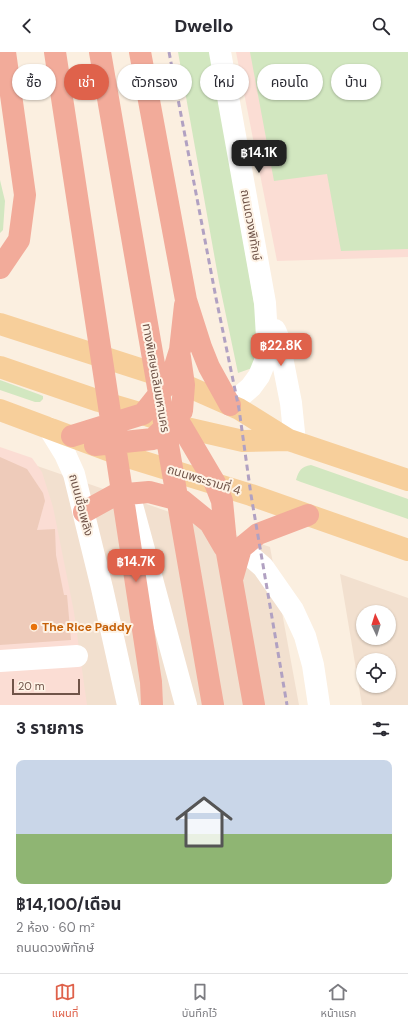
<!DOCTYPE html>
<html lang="th">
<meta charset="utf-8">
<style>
:root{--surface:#fff;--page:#f7f7f7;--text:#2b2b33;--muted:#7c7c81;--line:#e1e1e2;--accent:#df624b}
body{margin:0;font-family:"DM Sans","Noto Sans Thai",sans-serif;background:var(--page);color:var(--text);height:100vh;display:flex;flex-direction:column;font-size:15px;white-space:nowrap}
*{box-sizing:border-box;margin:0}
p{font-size:13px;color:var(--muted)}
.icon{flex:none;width:22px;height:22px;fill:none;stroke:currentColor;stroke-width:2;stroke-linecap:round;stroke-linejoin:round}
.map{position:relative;height:653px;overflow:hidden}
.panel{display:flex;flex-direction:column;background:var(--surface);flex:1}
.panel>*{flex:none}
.banner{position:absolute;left:12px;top:12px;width:384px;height:36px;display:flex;gap:8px}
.needle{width:26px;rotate:356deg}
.buttons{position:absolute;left:356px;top:553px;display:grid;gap:8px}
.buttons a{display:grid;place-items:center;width:40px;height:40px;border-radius:50%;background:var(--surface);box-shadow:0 1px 3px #0004;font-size:20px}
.scale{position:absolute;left:12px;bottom:10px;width:68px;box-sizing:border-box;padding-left:4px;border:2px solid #705449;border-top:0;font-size:11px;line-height:14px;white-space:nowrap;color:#705449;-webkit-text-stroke:3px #fef3e6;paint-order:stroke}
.price{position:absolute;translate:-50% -34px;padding:0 9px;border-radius:8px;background:var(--accent);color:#fff;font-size:13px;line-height:26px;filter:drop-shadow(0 1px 2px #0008)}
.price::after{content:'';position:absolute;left:50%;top:24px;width:12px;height:9px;margin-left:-6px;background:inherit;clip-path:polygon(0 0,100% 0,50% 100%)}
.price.current{background:#222;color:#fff}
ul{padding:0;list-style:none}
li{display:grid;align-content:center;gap:8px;height:212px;padding:0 16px}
li span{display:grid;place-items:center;height:124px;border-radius:8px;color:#555}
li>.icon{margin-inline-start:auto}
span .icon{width:72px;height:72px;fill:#fffc;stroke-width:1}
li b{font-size:17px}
h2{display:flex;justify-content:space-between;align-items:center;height:48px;padding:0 16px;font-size:17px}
.tag{padding:0 14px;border-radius:18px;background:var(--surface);box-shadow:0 1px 3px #0004;font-size:14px;line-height:36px}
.tag.current{background:var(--accent);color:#fff}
header{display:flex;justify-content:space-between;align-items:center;height:52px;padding:0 16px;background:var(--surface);font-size:18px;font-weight:800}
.tab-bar{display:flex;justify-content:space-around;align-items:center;height:56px;border-top:1px solid var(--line);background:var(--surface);font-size:11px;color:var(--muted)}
.tab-bar a{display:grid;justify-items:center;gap:2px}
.tab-bar .current{color:var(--accent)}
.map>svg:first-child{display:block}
.residential{fill:#f2e0cf;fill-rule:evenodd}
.commercial{fill:#fbddd4}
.green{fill:#d2e7c0}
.building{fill:#eecbba}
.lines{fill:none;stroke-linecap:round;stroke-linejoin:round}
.minor{stroke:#fff;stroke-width:22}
.major{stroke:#f7cf9b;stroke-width:22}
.highway{stroke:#f2ab9a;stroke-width:22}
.rail{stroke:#b1a1c2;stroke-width:3;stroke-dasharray:6 4;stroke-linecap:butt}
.food-dot{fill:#e8710a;stroke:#fef3e6;stroke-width:1.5}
.labels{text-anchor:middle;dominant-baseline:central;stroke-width:4;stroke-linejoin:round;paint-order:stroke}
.street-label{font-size:12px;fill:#705449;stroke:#fef3e6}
.food-label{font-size:12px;font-weight:bold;fill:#c56008;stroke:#fef3e6;text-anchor:start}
</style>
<header><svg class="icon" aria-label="back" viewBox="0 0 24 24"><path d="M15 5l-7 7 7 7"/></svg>Dwello<svg class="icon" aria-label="search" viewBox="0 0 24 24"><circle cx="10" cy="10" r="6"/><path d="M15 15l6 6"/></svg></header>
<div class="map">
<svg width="408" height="653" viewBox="0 0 408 653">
<rect width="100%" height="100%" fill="#fbefe0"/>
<path class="residential" d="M 0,401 L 270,495 L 299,653 L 0,653 Z
M 340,522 L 408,546 L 408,653 L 362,653 ZM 363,560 L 389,560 L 389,586 L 363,586 ZM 363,608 L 389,608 L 389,634 L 363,634 Z"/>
<path class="commercial" d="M 236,0 L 408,0 L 408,205 L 277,209 Z
M 0,395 L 32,406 L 42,420 L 53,455 L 74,560 L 87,653 L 0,653 Z"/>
<path class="green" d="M 178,0 L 210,0 L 252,238 L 261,297 L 255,315 L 238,321 L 219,230 Z
M 250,0 L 408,0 L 408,197 L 341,199 L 327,122 L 274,129 Z
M 0,128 L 5,149 L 3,178 L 0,181 Z
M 0,328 L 38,342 L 43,344 L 43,347 L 40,350 L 35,350 L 0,338 Z
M 311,413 L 408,447 L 408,467 L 301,430 L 296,428 C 299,418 301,415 311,413 Z"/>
<path class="building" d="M 0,405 L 27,417 L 43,441 L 45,449 L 37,478 L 55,477 L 56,503 L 64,543 L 67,543 L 71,588 L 0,593 Z"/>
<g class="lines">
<path class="minor" d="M 220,0 L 265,251 L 268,302 L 259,324 L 251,335 L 230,353
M 275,278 L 278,285 L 291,351 L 295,390
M 49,376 L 65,402 L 74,422 L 102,536 L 128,653
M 132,453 L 186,653
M 241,496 L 263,515 L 293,558 L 305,584 L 313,613 L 319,653
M 0,609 L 77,604"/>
<path class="major" d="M 0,272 L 171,327 L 239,357 L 289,388 L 408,428
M 0,315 L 99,349 L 143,362 L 182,375 L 243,389 L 289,388
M 0,358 L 118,402 L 251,443 L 408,498"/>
<path class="highway" d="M 55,0 L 151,630 L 152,653
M 100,0 L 213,653
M 140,0 L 186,248 L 201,295 L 209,315 L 230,353
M 0,216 L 19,188 L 25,143 L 5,0
M 182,375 L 215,431 L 222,449 L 227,501 L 254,653
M 72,384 L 143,362 L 171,327 L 180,298 L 185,253
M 95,393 L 153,387 L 182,359 L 184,333 L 180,305
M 84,460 L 115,443 L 149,440 L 183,449 L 210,471 L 224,495
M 233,524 L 241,496 L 258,482 L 308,463"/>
<path class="rail" d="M 169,0 L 216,246 L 239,357 L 251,443 L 287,653"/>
</g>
<circle class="food-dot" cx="34" cy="575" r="4"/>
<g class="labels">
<g class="street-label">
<text transform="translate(251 173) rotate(80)">ถนนดวงพิทักษ์</text>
<text transform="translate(156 326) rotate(80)">ทางพิเศษเฉลิมมหานคร</text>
<text transform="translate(204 428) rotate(17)">ถนนพระรามที่ 4</text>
<text transform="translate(81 453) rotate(75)">ถนนเชื้อเพลิง</text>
</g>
<g class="food-label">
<text x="42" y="575">The Rice Paddy</text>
</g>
</g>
</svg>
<div class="buttons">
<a><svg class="needle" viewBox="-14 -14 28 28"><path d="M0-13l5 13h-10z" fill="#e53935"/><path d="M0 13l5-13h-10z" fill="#7c7c81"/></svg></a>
<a><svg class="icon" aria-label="locate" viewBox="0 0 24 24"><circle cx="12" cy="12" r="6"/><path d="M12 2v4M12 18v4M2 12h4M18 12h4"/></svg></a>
</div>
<div class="scale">20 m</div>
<b class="price current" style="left:259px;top:122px">฿14.1K</b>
<b class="price" style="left:281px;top:315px">฿22.8K</b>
<b class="price" style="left:136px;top:531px">฿14.7K</b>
<div class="banner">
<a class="tag">ซื้อ</a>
<a class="tag current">เช่า</a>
<a class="tag">ตัวกรอง</a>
<a class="tag">ใหม่</a>
<a class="tag">คอนโด</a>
<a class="tag">บ้าน</a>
</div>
</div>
<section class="panel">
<h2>3 รายการ<svg class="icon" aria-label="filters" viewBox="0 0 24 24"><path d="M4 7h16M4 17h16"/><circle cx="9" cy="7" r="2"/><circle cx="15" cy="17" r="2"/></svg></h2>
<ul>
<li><span style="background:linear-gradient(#c9d6e8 60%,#8fb573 0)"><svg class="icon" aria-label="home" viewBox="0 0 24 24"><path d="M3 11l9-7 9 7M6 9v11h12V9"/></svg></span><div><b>฿14,100/เดือน</b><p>2 ห้อง · 60 m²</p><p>ถนนดวงพิทักษ์</p></div></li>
</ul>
</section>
<nav class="tab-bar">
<a class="current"><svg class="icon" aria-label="map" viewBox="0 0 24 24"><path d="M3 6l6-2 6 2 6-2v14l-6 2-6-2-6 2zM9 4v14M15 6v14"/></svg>แผนที่</a>
<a><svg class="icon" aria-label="saved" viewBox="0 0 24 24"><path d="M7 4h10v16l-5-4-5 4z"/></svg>บันทึกไว้</a>
<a><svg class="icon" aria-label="home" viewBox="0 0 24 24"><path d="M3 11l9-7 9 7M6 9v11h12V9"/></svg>หน้าแรก</a>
</nav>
